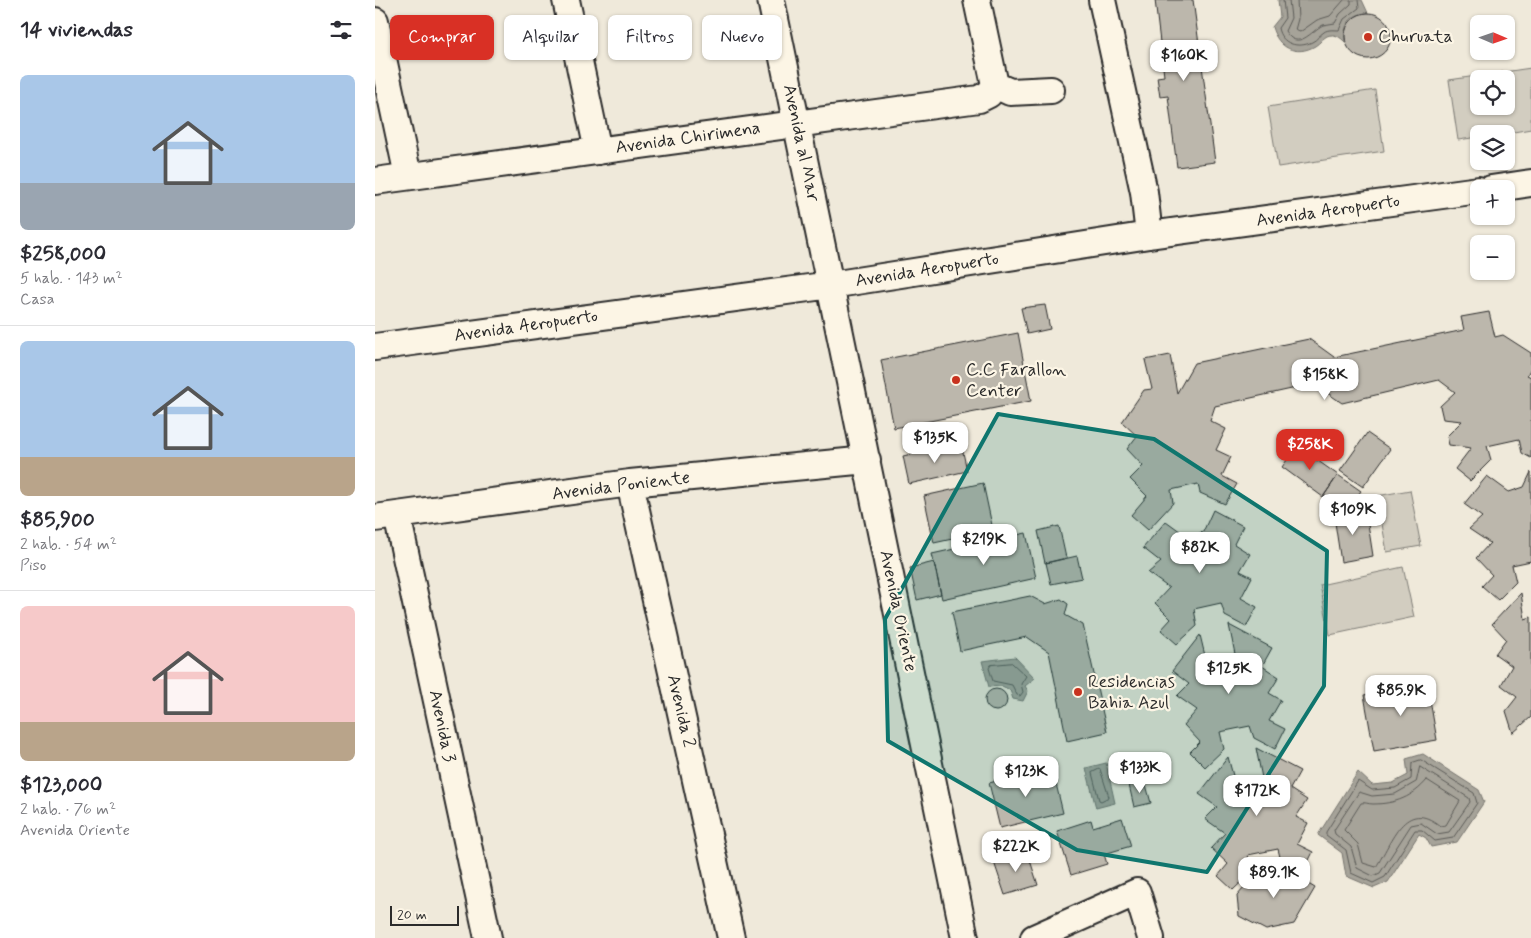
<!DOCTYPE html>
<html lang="es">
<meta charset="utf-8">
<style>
:root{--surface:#fff;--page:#f2f2f3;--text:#2b2b33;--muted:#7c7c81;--line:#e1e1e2;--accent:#d93025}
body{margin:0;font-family:Mynerve,sans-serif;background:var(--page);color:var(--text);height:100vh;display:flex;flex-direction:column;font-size:19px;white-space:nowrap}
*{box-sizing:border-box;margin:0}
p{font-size:16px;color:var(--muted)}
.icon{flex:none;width:28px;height:28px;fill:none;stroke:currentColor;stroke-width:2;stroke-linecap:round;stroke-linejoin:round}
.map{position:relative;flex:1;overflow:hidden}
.sheet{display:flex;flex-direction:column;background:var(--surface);width:375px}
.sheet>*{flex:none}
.guide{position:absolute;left:15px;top:15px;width:475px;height:45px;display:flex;gap:10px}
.needle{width:32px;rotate:92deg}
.controls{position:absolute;left:1095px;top:15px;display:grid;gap:10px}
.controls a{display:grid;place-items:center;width:45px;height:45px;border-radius:8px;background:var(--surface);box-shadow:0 1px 4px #0004;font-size:25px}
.scale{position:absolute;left:15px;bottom:12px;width:69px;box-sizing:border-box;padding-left:5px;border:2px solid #2b2b2b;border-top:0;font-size:14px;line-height:18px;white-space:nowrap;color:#2b2b2b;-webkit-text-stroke:4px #fcf5e5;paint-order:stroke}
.price{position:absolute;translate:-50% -42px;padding:0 11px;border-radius:10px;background:#fff;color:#222;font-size:16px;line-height:32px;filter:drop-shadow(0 1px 2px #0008)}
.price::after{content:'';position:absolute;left:50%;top:30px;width:15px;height:11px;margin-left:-8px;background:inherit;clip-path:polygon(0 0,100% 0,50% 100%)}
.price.current{background:var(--accent);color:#fff}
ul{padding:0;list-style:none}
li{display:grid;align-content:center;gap:10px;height:265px;padding:0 20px}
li+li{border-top:1px solid var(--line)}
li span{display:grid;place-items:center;height:155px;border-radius:8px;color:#555}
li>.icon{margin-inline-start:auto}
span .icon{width:90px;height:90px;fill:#fffc;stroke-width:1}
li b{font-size:21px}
h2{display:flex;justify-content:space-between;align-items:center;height:60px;padding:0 20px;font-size:21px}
.tag{padding:0 18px;border-radius:8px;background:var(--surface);box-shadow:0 1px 4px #0004;font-size:18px;line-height:45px}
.tag.current{background:var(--accent);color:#fff}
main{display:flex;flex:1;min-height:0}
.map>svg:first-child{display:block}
.green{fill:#d2cdc0;stroke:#7e7c76;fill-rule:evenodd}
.water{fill:#a6a399;stroke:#75736d}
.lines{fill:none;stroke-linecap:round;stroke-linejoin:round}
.shore{stroke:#5c5b57;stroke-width:1}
.building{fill:#bcb7ac;stroke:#2b2b2b}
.minor-casing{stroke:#2b2b2b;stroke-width:30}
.minor{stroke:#fcf5e5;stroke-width:26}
.marked{fill:#0f766e;fill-opacity:0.2;stroke:#0f766e;stroke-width:4;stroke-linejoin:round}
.poi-dot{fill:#c8321e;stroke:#fcf5e5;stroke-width:2}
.labels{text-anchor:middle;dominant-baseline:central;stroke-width:4.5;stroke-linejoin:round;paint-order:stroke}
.poi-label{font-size:18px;fill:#2b2b2b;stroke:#fcf5e5;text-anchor:start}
.street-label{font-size:18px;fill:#2b2b2b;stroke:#fcf5e5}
</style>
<main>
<section class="sheet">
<h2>14 viviendas<svg class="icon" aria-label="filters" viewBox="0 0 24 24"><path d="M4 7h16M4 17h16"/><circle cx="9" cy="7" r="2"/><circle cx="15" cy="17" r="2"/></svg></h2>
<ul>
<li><span style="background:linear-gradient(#a9c7e8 70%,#9aa5b1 0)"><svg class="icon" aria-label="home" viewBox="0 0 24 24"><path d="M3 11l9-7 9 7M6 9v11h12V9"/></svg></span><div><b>$258,000</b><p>5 hab. · 143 m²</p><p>Casa</p></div></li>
<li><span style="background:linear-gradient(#a9c7e8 75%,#b9a48a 0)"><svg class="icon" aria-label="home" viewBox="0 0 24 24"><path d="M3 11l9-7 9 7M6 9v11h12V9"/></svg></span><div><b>$85,900</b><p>2 hab. · 54 m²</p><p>Piso</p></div></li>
<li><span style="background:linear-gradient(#f6c9c9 75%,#b9a48a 0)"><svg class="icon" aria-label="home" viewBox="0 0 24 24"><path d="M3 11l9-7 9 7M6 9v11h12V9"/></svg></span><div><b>$123,000</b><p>2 hab. · 76 m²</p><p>Avenida Oriente</p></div></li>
</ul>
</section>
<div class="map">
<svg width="1156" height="938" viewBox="0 0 1156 938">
<rect width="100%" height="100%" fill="#efe9da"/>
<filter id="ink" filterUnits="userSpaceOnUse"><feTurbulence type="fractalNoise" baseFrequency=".02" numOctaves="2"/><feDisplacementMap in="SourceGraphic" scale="10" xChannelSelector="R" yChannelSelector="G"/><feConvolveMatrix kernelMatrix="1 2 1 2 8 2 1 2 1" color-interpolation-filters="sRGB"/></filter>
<g filter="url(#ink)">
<path class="green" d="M 1156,68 L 1156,129 L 1127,134 L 1104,134 L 1104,137 L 1083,140 L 1074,80 ZM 1104,79 L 1131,79 L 1131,106 L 1104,106 Z
M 1000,90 L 1009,151 L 903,167 L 893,107 Z
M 1035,490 L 1046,546 L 1012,552 L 1002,496 Z
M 1028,567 L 1039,617 L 955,635 L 945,585 Z"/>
<path class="water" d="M 903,0 L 987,0 L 993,13 C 975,14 968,25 970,42 C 965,37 960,33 952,36 C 948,38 945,43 940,46 C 921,57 903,48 897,27 L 905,17 Z
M 640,657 L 660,678 L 650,686 L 653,691 L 648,701 L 638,699 L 635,690 L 627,686 L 614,687 L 607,661 Z
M 1048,754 L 1104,790 L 1109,802 L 1082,842 L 1056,847 L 1051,838 L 1044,834 L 1013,882 L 999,888 L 971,876 L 967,853 L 943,835 L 983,772 L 997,785 L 1018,783 L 1033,775 L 1031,759 Z
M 731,763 L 740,803 L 721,808 L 711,768 Z"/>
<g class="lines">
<path class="shore" d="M 908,0 L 910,18 L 903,28 C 906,44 923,49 937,42 C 942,40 944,35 949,32 C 953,29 959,30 964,30 L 969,19 L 984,8 L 983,0
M 914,0 L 916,18 L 910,31 C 923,52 936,31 948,25 C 952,24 956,24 960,23 L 965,14 L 976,4 L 976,0
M 922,0 L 923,19 L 920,30 L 925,32 L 942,20 L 955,16 L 969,0
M 637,663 L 651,676 L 646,684 L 648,692 L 645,696 L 642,695 L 637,685 L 618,681 L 614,668 L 616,665 Z
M 1046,760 L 1099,793 L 1102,803 L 1078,838 L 1060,841 L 1047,830 L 1040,830 L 1010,877 L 998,883 L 976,873 L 971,850 L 951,835 L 951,832 L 983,781 L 997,790 L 1020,788 L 1036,779 L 1037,763 Z
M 1045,767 L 1094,798 L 1095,802 L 1074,832 L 1062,834 L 1046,823 L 1036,825 L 1005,873 L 998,876 L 982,868 L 976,847 L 960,834 L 959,830 L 984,792 L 997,796 L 1020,794 L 1041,782 Z
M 725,769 L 734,797 L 726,801 L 724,800 L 717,773 Z
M 1052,780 L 1085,801 L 1071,825 L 1065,826 C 1030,797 1017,842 1001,867 L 988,863 L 983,844 L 969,830 L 986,803 C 990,802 993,804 998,804 C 1020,804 1038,797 1052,780 Z"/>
</g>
<path class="building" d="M 780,0 L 818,0 L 840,162 L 802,167 L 793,96 L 785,97 L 782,77 L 789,76 Z
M970 36a23 23 0 1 1 46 0a23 23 0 1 1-46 0Z
M 670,305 L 675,329 L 652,334 L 646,308 Z
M 1114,312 L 1120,337 L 1128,335 L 1156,353 L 1156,368 L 1152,375 L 1156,377 L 1156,458 L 1147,453 L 1144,439 L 1112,446 L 1116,460 L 1095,481 L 1080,469 L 1096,448 L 1074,445 L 1072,436 L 1087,421 L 1068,419 L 1065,406 L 1080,392 L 1064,380 L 967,403 L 939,384 L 840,406 L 835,421 L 851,429 L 841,450 L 856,457 L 847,476 L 862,484 L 850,504 L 825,493 L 823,484 L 796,490 L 798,503 L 773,530 L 756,515 L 772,496 L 755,479 L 768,466 L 752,449 L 762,436 L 747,422 L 769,390 L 777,389 L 770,360 L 795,355 L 802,393 L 819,363 L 934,339 L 959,357 L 1089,330 L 1086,317 Z
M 643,333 L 656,401 L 519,428 L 506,360 Z
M 992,433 L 1015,449 L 988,487 L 965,471 Z
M 586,443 L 592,471 L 534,484 L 528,456 Z
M 922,446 L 963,475 L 948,497 L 907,467 Z
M 1156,472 L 1156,561 L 1137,565 L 1141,582 L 1123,600 L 1107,586 L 1117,575 L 1101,558 L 1115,543 L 1094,529 L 1107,517 L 1089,504 L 1112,476 L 1134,492 L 1149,487 Z
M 963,475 L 986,491 L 970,512 L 948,497 Z
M 608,483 L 618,530 L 559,543 L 549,496 Z
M 838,510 L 868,526 L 859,544 L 875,554 L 865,571 L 877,577 L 866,598 L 882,607 L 871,627 L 850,616 L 846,603 L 819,609 L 822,626 L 802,644 L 786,630 L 796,619 L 780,603 L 794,588 L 773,573 L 786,562 L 768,548 L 791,521 L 813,537 L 828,532 Z
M 991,511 L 998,556 L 966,562 L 959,516 Z
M 684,526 L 691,558 L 670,563 L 663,531 Z
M 651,533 L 661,578 L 567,599 L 557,554 Z
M 702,556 L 707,578 L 676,584 L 671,563 Z
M 559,562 L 566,594 L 542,600 L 535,568 Z
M 1146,593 L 1150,619 L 1156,617 L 1156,717 L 1138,733 L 1131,711 L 1142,697 L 1126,685 L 1137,666 L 1120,654 L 1131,639 L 1117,624 Z
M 655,596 L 670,604 L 686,599 L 693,604 L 690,615 L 708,625 L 732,732 L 692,741 L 674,652 L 652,637 L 585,651 L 577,612 Z
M 854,625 L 897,648 L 887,666 L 904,677 L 894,693 L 906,700 L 894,721 L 910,729 L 900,749 L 879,738 L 875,726 L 845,732 L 849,749 L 830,767 L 815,752 L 825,742 L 809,725 L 822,710 L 802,696 L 814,684 L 797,671 L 825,635 L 831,660 L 860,654 Z
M 1052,683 L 1062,740 L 999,751 L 989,695 Z
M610 700a11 11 0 1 1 22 0a11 11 0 1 1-22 0Z
M 881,748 L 925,771 L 915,789 L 932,800 L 921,817 L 933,823 L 922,844 L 938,852 L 928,872 L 906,861 L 903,849 L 873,855 L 877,872 L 858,890 L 843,876 L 853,864 L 836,848 L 850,833 L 830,819 L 842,807 L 824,794 L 853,757 L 860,783 L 887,778 Z
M 677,767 L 688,813 L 625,828 L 614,783 Z
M 770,781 L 776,803 L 759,807 L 754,785 Z
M 747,818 L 756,846 L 729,854 L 732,864 L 696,875 L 682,831 L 716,820 L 718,827 Z
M 652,851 L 663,885 L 630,895 L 619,862 Z
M 905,867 L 940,888 L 919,924 L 891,930 L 864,916 L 862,896 L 882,873 Z"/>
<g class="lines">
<g class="minor-casing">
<path id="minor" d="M 191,0 L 223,151
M 396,0 L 590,938
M 602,0 L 620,85
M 727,0 L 769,192 L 774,235
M 0,21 L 33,176
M 620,85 L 635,92 L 676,90
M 0,181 L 604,99 L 614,94 L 620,85
M 1116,189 L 1156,183
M 0,347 L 456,285 L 774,235 L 1104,190
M 255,483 L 356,938
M 22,515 L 113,938
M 0,518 L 255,483 L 492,460
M 659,938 L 762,892 L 776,938"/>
</g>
<use href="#minor" class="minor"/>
</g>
</g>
<path class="marked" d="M 623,414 L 779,439 L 952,551 L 949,686 L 832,872 L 702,850 L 513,741 L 510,619 Z"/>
<g class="poi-dot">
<circle cx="993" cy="37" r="5"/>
<circle cx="581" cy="380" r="5"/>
<circle cx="703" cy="692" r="5"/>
</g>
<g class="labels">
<g class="poi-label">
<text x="1003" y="37">Churuata</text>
<text x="591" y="370">C.C Farallon<tspan x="591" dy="21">Center</tspan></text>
<text x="713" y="682">Residencias<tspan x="713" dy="21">Bahia Azul</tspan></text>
</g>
<g class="street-label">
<text transform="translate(313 138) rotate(-8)">Avenida Chirimena</text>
<text transform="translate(426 143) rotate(78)">Avenida al Mar</text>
<text transform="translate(953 211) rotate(-8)">Avenida Aeropuerto</text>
<text transform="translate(552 270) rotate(-9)">Avenida Aeropuerto</text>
<text transform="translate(151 326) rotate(-8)">Avenida Aeropuerto</text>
<text transform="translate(246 486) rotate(-7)">Avenida Poniente</text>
<text transform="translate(523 611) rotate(78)">Avenida Oriente</text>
<text transform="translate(306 711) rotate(77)">Avenida 2</text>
<text transform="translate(67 726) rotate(78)">Avenida 3</text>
</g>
</g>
</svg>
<div class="controls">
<a><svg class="needle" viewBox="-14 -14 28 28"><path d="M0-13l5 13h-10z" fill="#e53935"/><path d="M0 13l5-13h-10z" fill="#7c7c81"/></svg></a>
<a><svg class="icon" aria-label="locate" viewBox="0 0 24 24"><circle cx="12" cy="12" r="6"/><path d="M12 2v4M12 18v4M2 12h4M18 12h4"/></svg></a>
<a><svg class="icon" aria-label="layers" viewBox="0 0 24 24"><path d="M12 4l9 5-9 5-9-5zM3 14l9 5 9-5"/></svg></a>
<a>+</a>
<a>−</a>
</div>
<div class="scale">20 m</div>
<b class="price" style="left:809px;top:82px">$160K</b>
<b class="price" style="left:950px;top:401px">$158K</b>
<b class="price" style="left:560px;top:464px">$135K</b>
<b class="price current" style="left:935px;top:471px">$258K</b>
<b class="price" style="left:978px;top:536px">$109K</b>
<b class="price" style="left:609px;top:566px">$219K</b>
<b class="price" style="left:825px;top:574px">$82K</b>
<b class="price" style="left:854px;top:695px">$125K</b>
<b class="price" style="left:1026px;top:717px">$85.9K</b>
<b class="price" style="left:765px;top:794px">$133K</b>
<b class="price" style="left:651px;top:798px">$123K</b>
<b class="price" style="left:882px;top:817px">$172K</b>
<b class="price" style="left:641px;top:873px">$222K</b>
<b class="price" style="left:899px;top:899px">$89.1K</b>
<div class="guide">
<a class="tag current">Comprar</a>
<a class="tag">Alquilar</a>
<a class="tag">Filtros</a>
<a class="tag">Nuevo</a>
</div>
</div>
</main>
